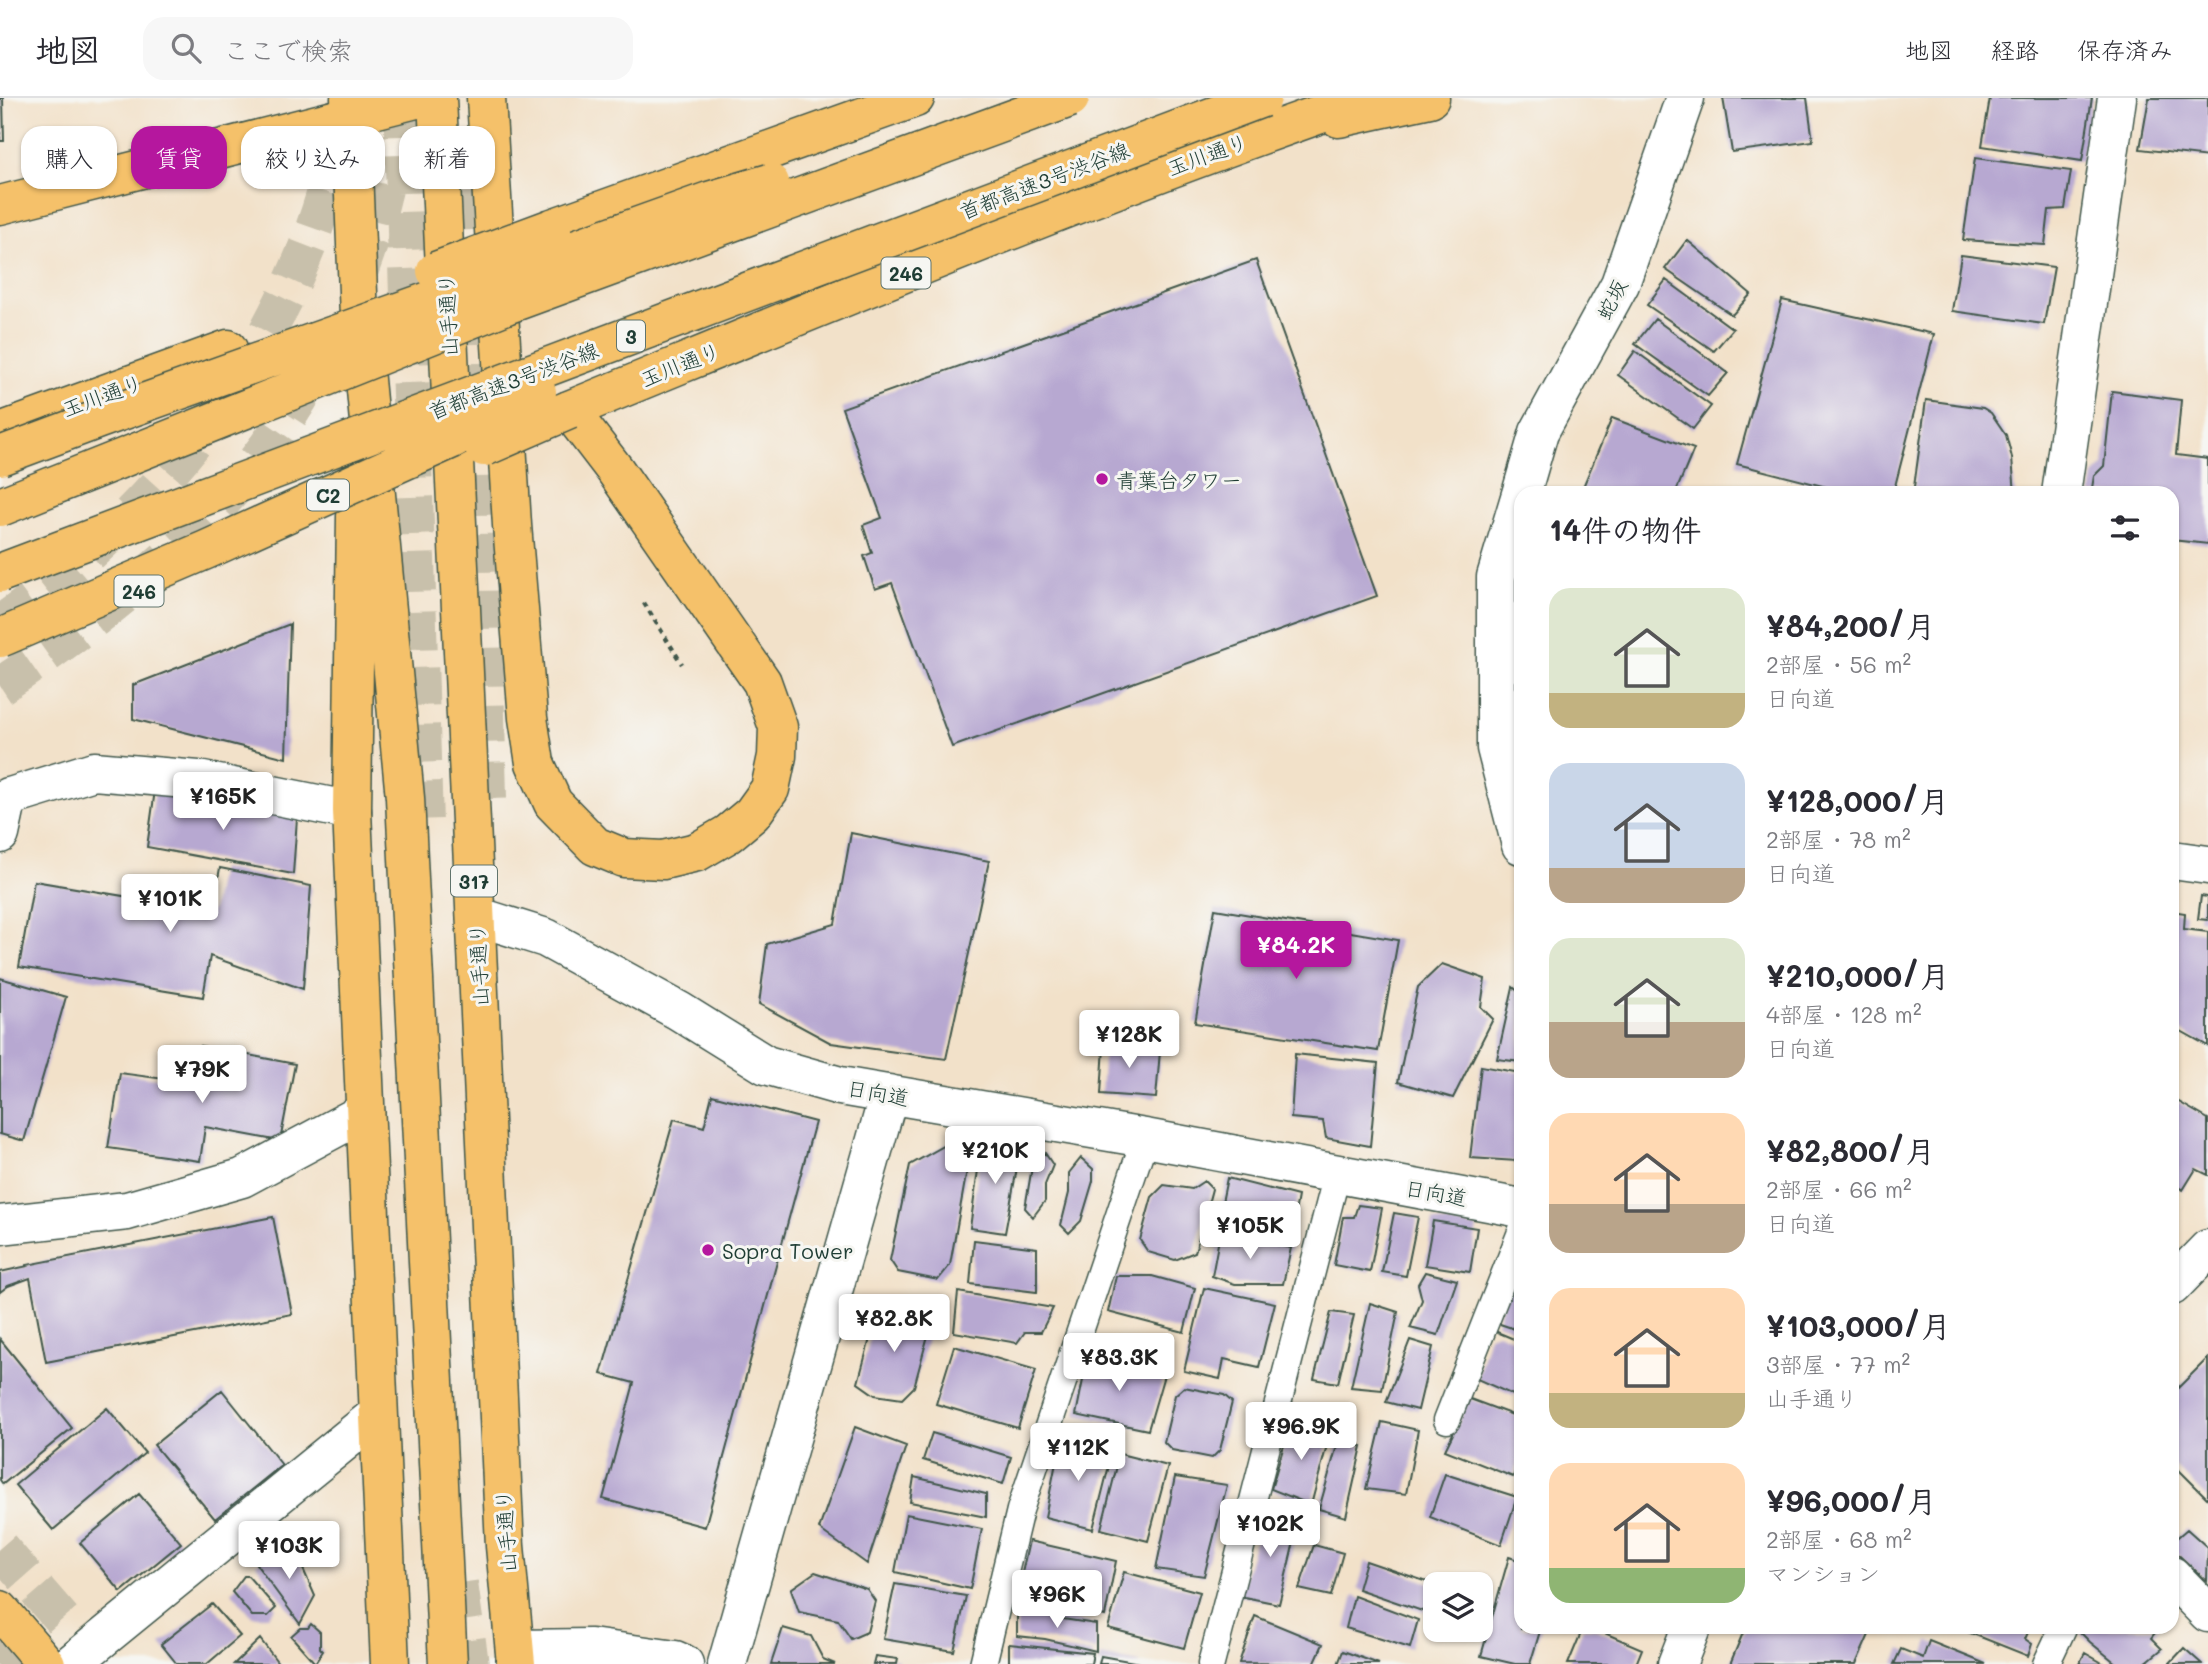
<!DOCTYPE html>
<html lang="ja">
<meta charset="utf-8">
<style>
:root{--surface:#fff;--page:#f7f7f7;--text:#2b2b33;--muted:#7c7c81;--line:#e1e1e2;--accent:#b5179e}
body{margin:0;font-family:Mali,"Klee One",sans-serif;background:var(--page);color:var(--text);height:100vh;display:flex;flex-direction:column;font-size:26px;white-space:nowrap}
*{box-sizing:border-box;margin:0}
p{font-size:23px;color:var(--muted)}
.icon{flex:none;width:38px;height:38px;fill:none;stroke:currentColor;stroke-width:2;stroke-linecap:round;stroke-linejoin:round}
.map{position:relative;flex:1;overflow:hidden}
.panel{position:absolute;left:1514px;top:388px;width:665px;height:1148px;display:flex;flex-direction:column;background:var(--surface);border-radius:21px;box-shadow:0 2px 5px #0004}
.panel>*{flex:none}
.banner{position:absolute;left:21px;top:28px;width:665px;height:63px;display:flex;gap:14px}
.tools{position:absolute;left:1423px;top:1474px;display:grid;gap:14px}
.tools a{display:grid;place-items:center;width:70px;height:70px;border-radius:14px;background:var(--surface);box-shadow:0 2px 5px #0004;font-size:35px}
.price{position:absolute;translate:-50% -60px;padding:0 16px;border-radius:7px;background:#fff;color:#222;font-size:23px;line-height:46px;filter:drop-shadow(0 2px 4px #0008)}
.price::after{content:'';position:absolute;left:50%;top:42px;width:21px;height:16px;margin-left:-10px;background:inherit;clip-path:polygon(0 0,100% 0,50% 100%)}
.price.current{background:var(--accent);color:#fff}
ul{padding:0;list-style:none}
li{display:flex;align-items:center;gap:21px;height:175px;padding:0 35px}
li span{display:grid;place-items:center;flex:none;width:196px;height:140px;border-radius:21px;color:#555}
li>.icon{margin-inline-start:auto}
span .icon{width:84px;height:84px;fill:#fffc;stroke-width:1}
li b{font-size:30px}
h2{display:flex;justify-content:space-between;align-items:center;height:84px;padding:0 35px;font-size:30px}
.chip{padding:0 24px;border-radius:21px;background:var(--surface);box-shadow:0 2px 5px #0004;font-size:24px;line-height:63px}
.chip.current{background:var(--accent);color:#fff}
header{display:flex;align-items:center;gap:42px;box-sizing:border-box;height:98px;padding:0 35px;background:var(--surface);border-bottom:2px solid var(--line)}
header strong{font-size:33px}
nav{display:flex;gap:38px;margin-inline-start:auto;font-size:24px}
.search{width:490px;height:63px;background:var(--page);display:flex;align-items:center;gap:18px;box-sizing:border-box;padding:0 24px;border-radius:21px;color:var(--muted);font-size:26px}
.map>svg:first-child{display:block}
.building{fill:#b7a8d1}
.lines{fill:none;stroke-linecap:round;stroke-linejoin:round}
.highway-tunnel{stroke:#c8c0ab;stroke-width:38;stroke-dasharray:38 19;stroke-linecap:butt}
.lane-casing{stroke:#3f564a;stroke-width:29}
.street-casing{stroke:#3f564a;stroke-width:41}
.primary-casing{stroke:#3f564a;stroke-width:41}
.highway-casing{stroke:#3f564a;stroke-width:41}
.path{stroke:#3f564a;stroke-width:4.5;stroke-dasharray:5 5;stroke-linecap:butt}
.lane{stroke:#fff;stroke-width:26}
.street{stroke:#fff;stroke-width:38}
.primary{stroke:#f5c16b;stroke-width:38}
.highway{stroke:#f5c16b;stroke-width:38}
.highway-bridge-casing{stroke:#3f564a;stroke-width:41;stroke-linecap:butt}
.highway-bridge{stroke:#f5c16b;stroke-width:38}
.poi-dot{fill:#b5179e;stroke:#f6f6f2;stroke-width:2.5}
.labels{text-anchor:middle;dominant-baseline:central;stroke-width:6;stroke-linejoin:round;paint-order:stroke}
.shield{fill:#f6f6f2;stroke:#60746d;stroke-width:2}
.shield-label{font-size:19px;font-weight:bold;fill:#1f3d34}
.street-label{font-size:21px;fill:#1f3d34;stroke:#f6f6f2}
.poi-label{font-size:21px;fill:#1f3d34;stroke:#f6f6f2;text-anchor:start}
</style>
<header>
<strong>地図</strong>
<div class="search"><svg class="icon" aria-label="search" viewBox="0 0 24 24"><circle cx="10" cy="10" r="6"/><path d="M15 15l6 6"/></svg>ここで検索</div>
<nav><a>地図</a><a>経路</a><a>保存済み</a></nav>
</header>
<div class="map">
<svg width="2208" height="1566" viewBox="0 0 2208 1566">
<rect width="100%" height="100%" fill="#f6f6f2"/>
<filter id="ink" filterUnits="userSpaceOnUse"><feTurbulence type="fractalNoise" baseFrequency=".0143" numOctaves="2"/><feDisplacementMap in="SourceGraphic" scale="14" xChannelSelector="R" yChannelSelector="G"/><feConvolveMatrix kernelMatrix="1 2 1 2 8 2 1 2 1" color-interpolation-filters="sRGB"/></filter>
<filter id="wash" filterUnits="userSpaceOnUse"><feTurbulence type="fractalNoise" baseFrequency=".00686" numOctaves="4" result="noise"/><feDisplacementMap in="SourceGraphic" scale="28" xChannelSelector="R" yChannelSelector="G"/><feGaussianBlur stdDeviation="1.57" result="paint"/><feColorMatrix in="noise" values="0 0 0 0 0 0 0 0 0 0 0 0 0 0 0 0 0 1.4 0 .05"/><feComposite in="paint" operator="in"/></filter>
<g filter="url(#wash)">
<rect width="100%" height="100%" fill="#f2e1c9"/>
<g id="blocks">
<path class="building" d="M 0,0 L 3,0 L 4,43 L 0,43 Z
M 1723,0 L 1807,0 L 1813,43 L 1732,54 Z
M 1990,0 L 2092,0 L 2082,63 L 1982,48 Z
M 2149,0 L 2208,0 L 2208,59 L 2140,51 Z
M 1975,60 L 2071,73 L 2065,111 L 2049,112 L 2045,147 L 1963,142 Z
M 1687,142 L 1751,196 L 1732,217 L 1665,171 Z
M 1961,157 L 2054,169 L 2044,226 L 1952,213 Z
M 1256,162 L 1377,498 L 952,649 L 892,485 L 875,491 L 864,458 L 872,455 L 863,427 L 882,420 L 842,310 Z
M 1666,182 L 1733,231 L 1714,253 L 1647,207 Z
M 1782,202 L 1934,236 L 1893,396 L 1854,396 L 1737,366 Z
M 1655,221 L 1728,275 L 1708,298 L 1635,246 Z
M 1635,253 L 1711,308 L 1693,331 L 1618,277 Z
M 2112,293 L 2181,302 L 2176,357 L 2208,361 L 2208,446 L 2172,442 L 2172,396 L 2091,396 L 2094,378 L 2104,368 Z
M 1926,302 L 1983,310 L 1991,315 L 2006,337 L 2012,360 L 2015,396 L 1913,396 Z
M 1612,320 L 1694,351 L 1675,396 L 1580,396 Z
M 290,526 L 286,660 L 133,621 L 133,587 Z
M 155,692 L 297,720 L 293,776 L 147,749 Z
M 851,735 L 989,763 L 946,961 L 831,945 L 759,906 L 767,846 L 835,826 Z
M 220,770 L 311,788 L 303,891 L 210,858 L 203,899 L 19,869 L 34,783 L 212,813 Z
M 2201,798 L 2208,799 L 2208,822 L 2198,821 Z
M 1215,811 L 1398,842 L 1378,953 L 1195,925 Z
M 2172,813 L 2185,815 L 2184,831 L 2208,834 L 2208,948 L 2172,928 Z
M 1442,866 L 1485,881 L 1481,909 L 1493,921 L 1453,1000 L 1398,984 L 1418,889 Z
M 0,880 L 66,899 L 24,1043 L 0,1036 Z
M 1513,889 L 1521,896 L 1521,964 L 1497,961 Z
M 1105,933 L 1113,933 L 1116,949 L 1160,953 L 1156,1000 L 1101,996 Z
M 201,948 L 295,966 L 280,1043 L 205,1029 L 200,1063 L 108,1050 L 120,975 L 194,985 Z
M 1295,956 L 1378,965 L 1370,1048 L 1326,1040 L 1323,1023 L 1291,1020 Z
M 1481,968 L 1521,975 L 1521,1023 L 1517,1063 L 1470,1060 Z
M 712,997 L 815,1024 L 705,1429 L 603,1401 L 634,1285 L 601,1276 L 674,1021 L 704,1029 Z
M 2172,1000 L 2208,1021 L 2208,1077 L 2196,1071 L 2183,1092 L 2172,1086 Z
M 958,1040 L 970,1055 L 950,1167 L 938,1182 L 898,1174 L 890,1162 L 910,1067 Z
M 982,1043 L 1021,1048 L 1005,1135 L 970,1130 Z
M 1045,1055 L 1053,1067 L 1045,1087 L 1045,1103 L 1033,1119 L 1025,1110 L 1033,1063 Z
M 1081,1060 L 1093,1071 L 1093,1083 L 1081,1123 L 1069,1135 L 1061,1127 L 1069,1095 L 1069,1075 Z
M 1227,1080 L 1298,1098 L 1290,1144 L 1219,1119 Z
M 1204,1083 L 1212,1091 L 1195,1154 L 1175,1162 L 1148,1154 L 1140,1142 L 1152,1099 L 1164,1087 L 1192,1091 Z
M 1358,1107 L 1382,1110 L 1370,1174 L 1334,1167 L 1343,1119 L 1354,1119 Z
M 1394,1115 L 1418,1119 L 1406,1178 L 1382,1174 Z
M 273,1119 L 292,1216 L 46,1264 L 30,1180 L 8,1188 L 0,1194 L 0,1174 L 28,1168 L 27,1167 Z
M 1433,1123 L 1477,1130 L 1470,1174 L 1425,1167 Z
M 1220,1135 L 1291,1150 L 1283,1186 L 1235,1186 L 1212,1178 Z
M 974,1142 L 1037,1150 L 1037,1194 L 970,1186 Z
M 1425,1174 L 1457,1182 L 1438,1237 L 1410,1230 L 1422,1202 L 1418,1186 Z
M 1116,1178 L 1152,1178 L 1195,1190 L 1184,1234 L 1108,1214 Z
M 1509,1186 L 1521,1190 L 1521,1233 L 1497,1225 Z
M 1204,1190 L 1275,1205 L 1259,1269 L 1224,1261 L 1220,1281 L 1184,1273 Z
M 958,1194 L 1053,1210 L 1041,1234 L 1025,1234 L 1017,1245 L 954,1234 Z
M 1370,1205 L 1398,1214 L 1382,1292 L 1351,1289 Z
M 886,1210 L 918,1217 L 930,1230 L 914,1289 L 902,1301 L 875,1297 L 858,1285 L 875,1222 Z
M 1331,1214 L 1354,1217 L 1338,1285 L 1314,1281 Z
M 1497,1234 L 1521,1244 L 1521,1293 L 1513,1297 L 1477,1281 L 1489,1237 Z
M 0,1241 L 72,1330 L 3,1386 L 0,1382 Z
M 1410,1242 L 1433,1249 L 1418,1312 L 1386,1304 Z
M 954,1248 L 1036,1272 L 1018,1330 L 936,1306 Z
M 1088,1257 L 1164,1277 L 1148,1332 L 1076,1317 Z
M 2208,1260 L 2208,1401 L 2172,1365 L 2172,1296 Z
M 1184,1289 L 1224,1297 L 1232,1304 L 1220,1352 L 1212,1360 L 1172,1352 L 1164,1344 L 1175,1297 Z
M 222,1292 L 282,1367 L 215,1421 L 154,1347 Z
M 1470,1301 L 1521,1320 L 1521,1357 L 1513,1379 L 1445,1352 Z
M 107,1310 L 145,1355 L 53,1432 L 15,1387 Z
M 1291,1324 L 1331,1332 L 1311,1407 L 1271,1391 Z
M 1382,1324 L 1418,1332 L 1406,1396 L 1366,1391 Z
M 855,1329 L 906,1348 L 867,1466 L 819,1431 Z
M 932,1335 L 1011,1359 L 1003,1386 L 923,1362 Z
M 1061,1340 L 1113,1352 L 1093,1431 L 1045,1419 Z
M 1338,1344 L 1362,1348 L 1346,1419 L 1319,1411 Z
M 1120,1356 L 1168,1368 L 1148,1443 L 1101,1431 Z
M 1445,1376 L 1517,1399 L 1501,1447 L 1430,1419 Z
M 914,1379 L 986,1396 L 986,1419 L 910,1404 Z
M 1175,1379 L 1227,1387 L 1204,1478 L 1156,1471 Z
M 139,1396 L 181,1445 L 121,1494 L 80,1445 Z
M 906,1416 L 982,1431 L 970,1491 L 895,1474 Z
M 1263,1416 L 1299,1423 L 1279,1506 L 1239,1498 Z
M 2187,1431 L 2208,1450 L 2207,1483 L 2172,1451 L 2172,1444 Z
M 1029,1443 L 1116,1463 L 1105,1518 L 1017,1498 Z
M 1314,1447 L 1343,1455 L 1331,1498 L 1299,1491 Z
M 276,1451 L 296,1455 L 315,1498 L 300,1526 L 256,1466 Z
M 1509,1459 L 1521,1463 L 1521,1530 L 1541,1530 L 1530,1566 L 1515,1566 L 1481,1558 Z
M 1366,1463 L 1433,1486 L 1425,1514 L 1358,1491 Z
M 815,1474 L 867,1491 L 875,1503 L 867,1534 L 851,1541 L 838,1522 L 799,1514 L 791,1491 Z
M 1124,1474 L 1200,1494 L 1184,1550 L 1108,1530 Z
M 244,1478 L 248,1478 L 276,1510 L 268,1518 L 252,1518 L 232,1494 Z
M 895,1486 L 966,1498 L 954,1553 L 883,1541 Z
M 1354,1498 L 1418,1522 L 1410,1550 L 1346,1530 Z
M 212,1506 L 240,1538 L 207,1566 L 177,1566 L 161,1546 Z
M 1017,1514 L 1096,1526 L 1096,1553 L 1045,1541 L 1017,1538 Z
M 1255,1518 L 1323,1546 L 1314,1566 L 1239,1565 Z
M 311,1526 L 320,1534 L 320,1550 L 323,1553 L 315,1565 L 291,1538 L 300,1530 L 308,1530 Z
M 783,1530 L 811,1538 L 823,1561 L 835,1566 L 771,1566 Z
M 1583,1530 L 1593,1530 L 1642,1551 L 1636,1566 L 1568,1566 Z
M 1745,1530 L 1872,1530 L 1856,1566 L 1730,1566 Z
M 1958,1530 L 2030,1530 L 2025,1541 L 2032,1546 L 2028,1558 Z
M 2076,1530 L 2159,1530 L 2151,1540 L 2162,1551 L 2144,1566 L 2117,1566 L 2090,1544 Z
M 260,1541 L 279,1566 L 234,1566 Z
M 1929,1543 L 1986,1566 L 1894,1566 L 1901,1551 L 1923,1560 Z
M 1009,1546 L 1093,1555 L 1091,1566 L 1009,1566 Z
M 2184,1550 L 2202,1566 L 2169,1566 Z
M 1343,1553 L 1379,1566 L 1338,1566 Z
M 2085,1555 L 2104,1566 L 2079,1566 Z
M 875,1558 L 898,1561 L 897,1566 L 873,1566 Z
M 1101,1558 L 1140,1565 L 1140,1566 L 1099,1566 Z"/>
</g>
</g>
<g filter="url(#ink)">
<use href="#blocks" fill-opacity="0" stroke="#3f564a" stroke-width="2"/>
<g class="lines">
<path class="highway-tunnel" d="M 402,0 L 424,726
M 472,37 L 488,701
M 358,177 L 373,135 L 390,67
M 0,526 C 170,408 313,221 344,12
M 0,588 C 124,506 249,402 318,267
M 0,1450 L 101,1566
M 459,1485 L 470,1566
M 0,1542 L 21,1566"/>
<g class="lane-casing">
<path id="lane" d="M 1447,1322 L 1521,1134
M 983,1566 L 1020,1412 L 1145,1040
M 1211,1566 L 1337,1076
M 2046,1566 L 2063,1530"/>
</g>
<g class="street-casing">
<path id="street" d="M 1521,396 L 1539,334 L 1620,186 L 1685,0
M 1521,396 L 1496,479 L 1496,650 L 1521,747
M 2061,396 L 2117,0
M 0,702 L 94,673 L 198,682 L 352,713
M 0,736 L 8,699
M 2172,762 L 2208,767
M 476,818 L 546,840 L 679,913 L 766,967 L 840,988 L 1145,1040 L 1521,1110
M 0,1127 L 127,1113 L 242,1080 L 365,1014
M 2172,1188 L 2208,1151
M 2172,1478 L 2208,1515
M 515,1551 L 591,1550 L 675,1562 L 684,1566
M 71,1566 L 378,1316
M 727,1566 L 889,996
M 1677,1566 L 1691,1530"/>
</g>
<g class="primary-casing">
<path id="primary" d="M 350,0 L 359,219 L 405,700 L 448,1566
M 437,0 L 505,1448 L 516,1566
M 0,107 L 420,0
M 356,418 L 352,713 L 390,1566
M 0,1512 L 46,1566"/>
</g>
<g class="highway-casing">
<path id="highway" d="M 486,0 L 512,427 L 528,620 L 535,665 L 553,705 L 595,748 L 624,760 L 663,762 L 697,754 L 728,736 L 752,716 L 770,691 L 777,658 L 778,629 L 762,584 L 615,372 L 569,312 C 833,204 1096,93 1366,0
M 1339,20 L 1430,0
M 552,130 L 915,0
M 0,334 L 228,251"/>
</g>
<path class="path" d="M 644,505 L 682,566"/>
<use href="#lane" class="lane"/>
<use href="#street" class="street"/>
<use href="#primary" class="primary"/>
<use href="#highway" class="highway"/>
<g class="highway-bridge-casing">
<path id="highway-bridge" d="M 436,173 L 552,130
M 484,349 L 569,312
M 0,358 L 99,321 L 709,103 L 770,85
M 0,409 L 506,207 L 1070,0
M 0,475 L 1262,0
M 0,540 L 206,452 L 450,342 L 537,294"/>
</g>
<use href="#highway-bridge" class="highway-bridge"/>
</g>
</g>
<g class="poi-dot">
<circle cx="1102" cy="381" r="7"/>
<circle cx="708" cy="1152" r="7"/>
</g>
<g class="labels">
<g class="shield">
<rect x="881.5" y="159.5" width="49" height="31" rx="5"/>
<rect x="617" y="222.5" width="28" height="31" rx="5"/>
<rect x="307" y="381.5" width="42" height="31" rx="5"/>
<rect x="114.5" y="477.5" width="49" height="31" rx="5"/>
<rect x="451" y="767.5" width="46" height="31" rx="5"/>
</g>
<g class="shield-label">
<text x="906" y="175">246</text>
<text x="631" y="238">3</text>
<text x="328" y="397">C2</text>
<text x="139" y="493">246</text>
<text x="474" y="783">317</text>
</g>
<g class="street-label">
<text transform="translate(1207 56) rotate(-20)">玉川通り</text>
<text transform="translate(1044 82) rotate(-21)">首都高速3号渋谷線</text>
<text transform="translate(1611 201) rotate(-63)">蛇坂</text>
<text transform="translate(447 217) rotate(-93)">山手通り</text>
<text transform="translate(680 266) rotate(-22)">玉川通り</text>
<text transform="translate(513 282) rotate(-21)">首都高速3号渋谷線</text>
<text transform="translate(102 297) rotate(-20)">玉川通り</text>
<text transform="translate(478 867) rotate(-93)">山手通り</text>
<text transform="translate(878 994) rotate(10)">日向道</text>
<text transform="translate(1436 1094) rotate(10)">日向道</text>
<text transform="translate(505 1433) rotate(-94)">山手通り</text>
</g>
<g class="poi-label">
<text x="1116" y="381">青葉台タワー</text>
<text x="722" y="1152">Sopra Tower</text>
</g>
</g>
</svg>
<div class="tools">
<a><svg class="icon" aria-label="layers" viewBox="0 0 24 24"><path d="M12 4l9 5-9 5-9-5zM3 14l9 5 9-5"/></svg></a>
</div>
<b class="price" style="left:223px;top:734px">¥165K</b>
<b class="price" style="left:170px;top:836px">¥101K</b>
<b class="price current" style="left:1296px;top:883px">¥84.2K</b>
<b class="price" style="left:1129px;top:972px">¥128K</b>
<b class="price" style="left:202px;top:1007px">¥79K</b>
<b class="price" style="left:995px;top:1088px">¥210K</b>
<b class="price" style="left:1250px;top:1163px">¥105K</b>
<b class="price" style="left:894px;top:1256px">¥82.8K</b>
<b class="price" style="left:1119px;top:1295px">¥83.3K</b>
<b class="price" style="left:1301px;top:1364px">¥96.9K</b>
<b class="price" style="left:1078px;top:1385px">¥112K</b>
<b class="price" style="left:1270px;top:1461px">¥102K</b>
<b class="price" style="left:289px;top:1483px">¥103K</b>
<b class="price" style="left:1057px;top:1532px">¥96K</b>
<div class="banner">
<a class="chip">購入</a>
<a class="chip current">賃貸</a>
<a class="chip">絞り込み</a>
<a class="chip">新着</a>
</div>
<section class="panel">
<h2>14件の物件<svg class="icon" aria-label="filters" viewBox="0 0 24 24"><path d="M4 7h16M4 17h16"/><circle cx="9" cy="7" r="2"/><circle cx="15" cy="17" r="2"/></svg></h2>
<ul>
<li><span style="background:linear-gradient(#dfe7d0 75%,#c2b280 0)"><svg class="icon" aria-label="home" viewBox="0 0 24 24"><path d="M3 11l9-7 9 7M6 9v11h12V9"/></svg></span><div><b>¥84,200/月</b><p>2部屋 · 56 m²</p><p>日向道</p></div></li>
<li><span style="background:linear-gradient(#c9d6e8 75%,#b9a48a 0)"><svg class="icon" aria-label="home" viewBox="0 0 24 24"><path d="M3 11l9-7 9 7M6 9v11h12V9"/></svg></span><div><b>¥128,000/月</b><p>2部屋 · 78 m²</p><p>日向道</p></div></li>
<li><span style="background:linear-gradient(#dfe7d0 60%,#b9a48a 0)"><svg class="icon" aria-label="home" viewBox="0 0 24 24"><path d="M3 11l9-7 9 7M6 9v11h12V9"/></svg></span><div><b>¥210,000/月</b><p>4部屋 · 128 m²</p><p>日向道</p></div></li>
<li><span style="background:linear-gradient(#ffd9b3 65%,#b9a48a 0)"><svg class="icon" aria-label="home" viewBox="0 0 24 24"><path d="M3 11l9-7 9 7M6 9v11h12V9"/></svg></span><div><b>¥82,800/月</b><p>2部屋 · 66 m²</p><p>日向道</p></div></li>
<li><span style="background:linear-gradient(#ffd9b3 75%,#c2b280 0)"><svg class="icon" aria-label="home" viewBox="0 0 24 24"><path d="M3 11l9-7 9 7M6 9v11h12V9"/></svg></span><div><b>¥103,000/月</b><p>3部屋 · 77 m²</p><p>山手通り</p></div></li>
<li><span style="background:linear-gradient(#ffd9b3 75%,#8fb573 0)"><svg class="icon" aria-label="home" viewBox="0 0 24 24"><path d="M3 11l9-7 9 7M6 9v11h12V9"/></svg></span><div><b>¥96,000/月</b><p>2部屋 · 68 m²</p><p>マンション</p></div></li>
</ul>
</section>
</div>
